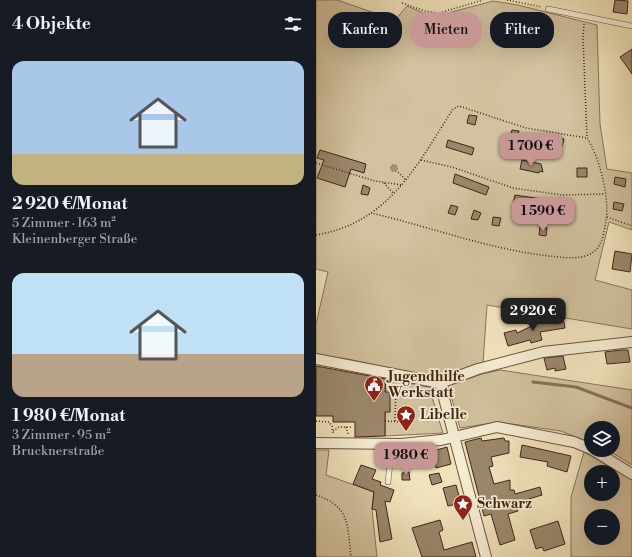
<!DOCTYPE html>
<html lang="de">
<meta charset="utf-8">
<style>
:root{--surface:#171b24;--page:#20242c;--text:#f1f3f6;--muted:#9ea1a6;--accent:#c59692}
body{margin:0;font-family:"Libre Bodoni",serif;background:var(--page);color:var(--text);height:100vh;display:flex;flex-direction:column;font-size:15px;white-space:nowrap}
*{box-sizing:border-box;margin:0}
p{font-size:13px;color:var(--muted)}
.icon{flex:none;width:22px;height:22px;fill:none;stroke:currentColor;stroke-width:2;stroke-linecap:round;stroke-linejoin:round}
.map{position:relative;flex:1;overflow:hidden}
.side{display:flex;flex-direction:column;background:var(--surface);width:316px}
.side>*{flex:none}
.guide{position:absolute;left:12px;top:12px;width:244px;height:36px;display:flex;gap:8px}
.tools{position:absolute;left:268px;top:421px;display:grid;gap:8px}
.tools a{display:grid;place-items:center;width:36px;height:36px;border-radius:50%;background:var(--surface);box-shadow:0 4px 16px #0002;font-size:20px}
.price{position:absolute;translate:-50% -34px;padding:0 9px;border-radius:8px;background:var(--accent);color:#111;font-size:13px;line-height:26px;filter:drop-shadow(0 1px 2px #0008)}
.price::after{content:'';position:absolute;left:50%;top:24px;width:12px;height:9px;margin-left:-6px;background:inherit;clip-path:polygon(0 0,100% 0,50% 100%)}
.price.selected{background:#222;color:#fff}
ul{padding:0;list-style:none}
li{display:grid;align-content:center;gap:8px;height:212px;padding:0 12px}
li span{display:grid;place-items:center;height:124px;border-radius:12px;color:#555}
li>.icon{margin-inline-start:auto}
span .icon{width:72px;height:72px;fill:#fffc;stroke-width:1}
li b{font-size:17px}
h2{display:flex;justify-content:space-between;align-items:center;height:48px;padding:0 12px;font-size:17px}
.chip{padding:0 14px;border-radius:16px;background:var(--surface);box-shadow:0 4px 16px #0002;font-size:14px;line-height:36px}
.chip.selected{background:var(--accent);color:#111}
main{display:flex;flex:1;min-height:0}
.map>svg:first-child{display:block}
.green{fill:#d2c29f;stroke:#88745a;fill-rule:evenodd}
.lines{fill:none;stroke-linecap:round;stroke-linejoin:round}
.stream{stroke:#857057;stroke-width:3}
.building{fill:#9b876c;stroke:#3f2516}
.service-casing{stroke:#6b543f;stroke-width:6}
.minor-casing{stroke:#6b543f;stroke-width:12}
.path{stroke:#3f2516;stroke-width:1.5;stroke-dasharray:1 2;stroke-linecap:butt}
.service{stroke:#f5ecd3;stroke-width:5}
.minor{stroke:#f5ecd3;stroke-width:10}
.tree{fill:#a39073}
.labels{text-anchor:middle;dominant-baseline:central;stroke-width:3.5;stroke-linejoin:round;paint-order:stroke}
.poi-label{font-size:14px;font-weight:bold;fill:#3f2516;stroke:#f5ecd3;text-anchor:start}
</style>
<main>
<section class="side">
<h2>4 Objekte<svg class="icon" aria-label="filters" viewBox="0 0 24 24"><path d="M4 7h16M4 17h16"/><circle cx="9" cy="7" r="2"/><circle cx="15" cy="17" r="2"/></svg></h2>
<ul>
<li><span style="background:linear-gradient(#a9c7e8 75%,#c2b280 0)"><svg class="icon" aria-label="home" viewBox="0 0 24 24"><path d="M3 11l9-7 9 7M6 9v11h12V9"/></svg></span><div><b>2 920 €/Monat</b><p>5 Zimmer · 163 m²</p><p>Kleinenberger Straße</p></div></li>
<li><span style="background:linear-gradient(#bfe0f5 65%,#b9a48a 0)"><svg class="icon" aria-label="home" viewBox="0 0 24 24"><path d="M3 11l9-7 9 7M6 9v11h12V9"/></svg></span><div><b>1 980 €/Monat</b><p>3 Zimmer · 95 m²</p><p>Brucknerstraße</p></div></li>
</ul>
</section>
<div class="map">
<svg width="316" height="557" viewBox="0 0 316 557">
<rect width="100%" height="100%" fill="#f0e2bb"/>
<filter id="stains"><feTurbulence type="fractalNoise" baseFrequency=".005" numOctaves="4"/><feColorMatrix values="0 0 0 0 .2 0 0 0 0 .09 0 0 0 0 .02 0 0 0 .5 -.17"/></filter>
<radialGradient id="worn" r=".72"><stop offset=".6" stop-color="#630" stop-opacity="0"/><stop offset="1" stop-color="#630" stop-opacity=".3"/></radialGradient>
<path class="green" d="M 0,0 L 21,0 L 79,20 L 91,6 L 117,17 L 177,1 L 202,5 L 281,25 L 284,124 L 291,169 L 316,173 L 316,230 L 293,222 L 279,280 L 316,290 L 316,329 L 171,305 L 167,364 L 122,379 L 32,359 L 0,355 L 0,324 L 12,272 L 0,269 Z
M 184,370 L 316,390 L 316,465 L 292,450 L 297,450 L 297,428 L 275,428 L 275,443 L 245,431 L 182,422 L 144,428 L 132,385 L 166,374 Z
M 70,379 L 113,387 L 127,433 L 69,436 Z
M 0,450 L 13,450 L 10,475 L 58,492 L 56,509 L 61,557 L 0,557 Z
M 268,452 L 316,480 L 316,557 L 255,557 L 255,497 ZM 275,472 L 297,472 L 297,494 L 275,494 ZM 275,516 L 297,516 L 297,538 L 275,538 Z"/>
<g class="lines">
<path class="stream" d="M 217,382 L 260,387 L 316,408"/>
</g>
<path class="building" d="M 299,0 L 312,1 L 311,14 L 297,12 Z
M 316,49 L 316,74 L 304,57 Z
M 153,115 L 161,116 L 159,125 L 151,123 Z
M 196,130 L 203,131 L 201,140 L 193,138 Z
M 240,138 L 248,139 L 246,147 L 239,146 Z
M 132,140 L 158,148 L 156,155 L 130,147 Z
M 4,150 L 50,164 L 48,173 L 35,169 L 29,187 L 1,178 L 8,160 L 1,158 Z
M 206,160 L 225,164 L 227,172 L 224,171 L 223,173 L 204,169 Z
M 261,168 L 271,168 L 271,177 L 261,177 Z
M 139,174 L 173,187 L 170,195 L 137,183 Z
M 299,177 L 310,179 L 309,187 L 298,184 Z
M 47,185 L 54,188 L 52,195 L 45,194 Z
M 199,195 L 226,199 L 225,207 L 197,203 Z
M 240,199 L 248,199 L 248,207 L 240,207 Z
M 298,202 L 308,204 L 306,211 L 297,209 Z
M 135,205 L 142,207 L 139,215 L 132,213 Z
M 158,210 L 165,213 L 162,220 L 155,219 Z
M 177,217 L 185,218 L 183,226 L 176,225 Z
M 224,227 L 231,228 L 230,236 L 223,235 Z
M 299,251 L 316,254 L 314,272 L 296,269 Z
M 223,318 L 248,322 L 249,328 L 224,332 L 226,340 L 215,343 L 214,340 L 192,346 L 188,333 L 200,330 L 201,333 L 222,323 Z
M 305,350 L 312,350 L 314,362 L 291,364 L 289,352 Z
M 247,356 L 250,369 L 239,371 L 239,368 L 231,370 L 228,358 Z
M 0,366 L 70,379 L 69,392 L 74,392 L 74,412 L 69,412 L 69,436 L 39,437 L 39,422 L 17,422 L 17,416 L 0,416 Z
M 165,438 L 166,441 L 188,438 L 189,441 L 193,441 L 193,453 L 175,457 L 177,466 L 173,467 L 178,484 L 194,480 L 194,490 L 198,490 L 199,494 L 224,487 L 226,495 L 199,503 L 202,511 L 192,514 L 199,540 L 184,545 L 175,514 L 168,516 L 149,442 Z
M 206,445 L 255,456 L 251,472 L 231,466 L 232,462 L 204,457 Z
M 131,447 L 135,464 L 120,468 L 117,451 Z
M 45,465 L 60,470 L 56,479 L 65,482 L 64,485 L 78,490 L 74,502 L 69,501 L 76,539 L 64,542 L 60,510 L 56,509 L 58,492 L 37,484 Z
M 93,472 L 94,480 L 86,480 L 86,473 Z
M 123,473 L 126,482 L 116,485 L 113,475 Z
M 140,485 L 145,503 L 132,506 L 127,488 Z
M 124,520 L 127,530 L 123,532 L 128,550 L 156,542 L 160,557 L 106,557 L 96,528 Z
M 242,521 L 249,544 L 228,551 L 226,547 L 220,549 L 214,530 Z"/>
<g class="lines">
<g class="service-casing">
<path id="service" d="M 232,9 L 316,26
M 72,482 L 76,444"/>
</g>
<g class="minor-casing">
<path id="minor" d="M 0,359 L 124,383
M 124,383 L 162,369 L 227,352 L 316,342
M 124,383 L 170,557
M 0,443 L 85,444 L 125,440 L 181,427 L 258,442 L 275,449
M 277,450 L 316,474"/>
</g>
<path class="path" d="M 191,0 L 226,7
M 86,3 L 109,11 L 123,13 L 167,0
M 268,24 L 267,38 L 271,138
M 105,160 L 136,167 L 197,188 L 246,195 L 289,194
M 0,163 L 59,181 L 86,185
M75 168a3 3 0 1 1 6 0a3 3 0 1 1-6 0Z
M 80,170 L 90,180
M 68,183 L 78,194
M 291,217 L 316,226
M 0,235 C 73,223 101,165 137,109 L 143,106 L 210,128 L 271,138 C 283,156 294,198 290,220 C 288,233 286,250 272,255 C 259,260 245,257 233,256 C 172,249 115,227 55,213
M 70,387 L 80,388 L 79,422
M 0,421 L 13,422 L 16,426 L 17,433
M 69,421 L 85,422
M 30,427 L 32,434
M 17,431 L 23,427 L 36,427
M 0,495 C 35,507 31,525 35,557
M 0,556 L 1,557"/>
<use href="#service" class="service"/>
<use href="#minor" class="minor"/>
</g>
<circle class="tree" cx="78" cy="168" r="3.5"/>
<defs>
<g id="civic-pin" transform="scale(1)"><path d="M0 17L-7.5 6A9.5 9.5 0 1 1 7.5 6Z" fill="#8f2418" stroke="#f5ecd3"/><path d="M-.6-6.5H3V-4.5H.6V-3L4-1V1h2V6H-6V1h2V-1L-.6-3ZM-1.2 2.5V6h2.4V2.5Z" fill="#fff"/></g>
<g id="sight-pin" transform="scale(1)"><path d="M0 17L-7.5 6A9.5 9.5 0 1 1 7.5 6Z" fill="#8f2418" stroke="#f5ecd3"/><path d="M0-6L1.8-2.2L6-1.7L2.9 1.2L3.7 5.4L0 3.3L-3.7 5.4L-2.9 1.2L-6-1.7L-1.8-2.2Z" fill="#fff"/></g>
</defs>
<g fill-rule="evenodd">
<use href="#civic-pin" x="58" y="385"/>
<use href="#sight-pin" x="90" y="415"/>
<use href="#sight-pin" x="147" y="504"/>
</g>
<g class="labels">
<g class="poi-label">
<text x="72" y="377">Jugendhilfe<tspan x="72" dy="16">Werkstatt</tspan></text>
<text x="104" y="415">Libelle</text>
<text x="161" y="504">Schwarz</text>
</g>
</g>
<rect width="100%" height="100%" filter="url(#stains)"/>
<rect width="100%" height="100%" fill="url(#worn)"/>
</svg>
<div class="tools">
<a><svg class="icon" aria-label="layers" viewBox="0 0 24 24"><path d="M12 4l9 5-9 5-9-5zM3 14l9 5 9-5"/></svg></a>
<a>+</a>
<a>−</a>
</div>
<b class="price" style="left:215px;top:167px">1 700 €</b>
<b class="price" style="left:227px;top:232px">1 590 €</b>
<b class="price selected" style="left:217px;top:332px">2 920 €</b>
<b class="price" style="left:90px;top:476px">1 980 €</b>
<div class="guide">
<a class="chip">Kaufen</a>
<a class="chip selected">Mieten</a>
<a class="chip">Filter</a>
</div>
</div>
</main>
